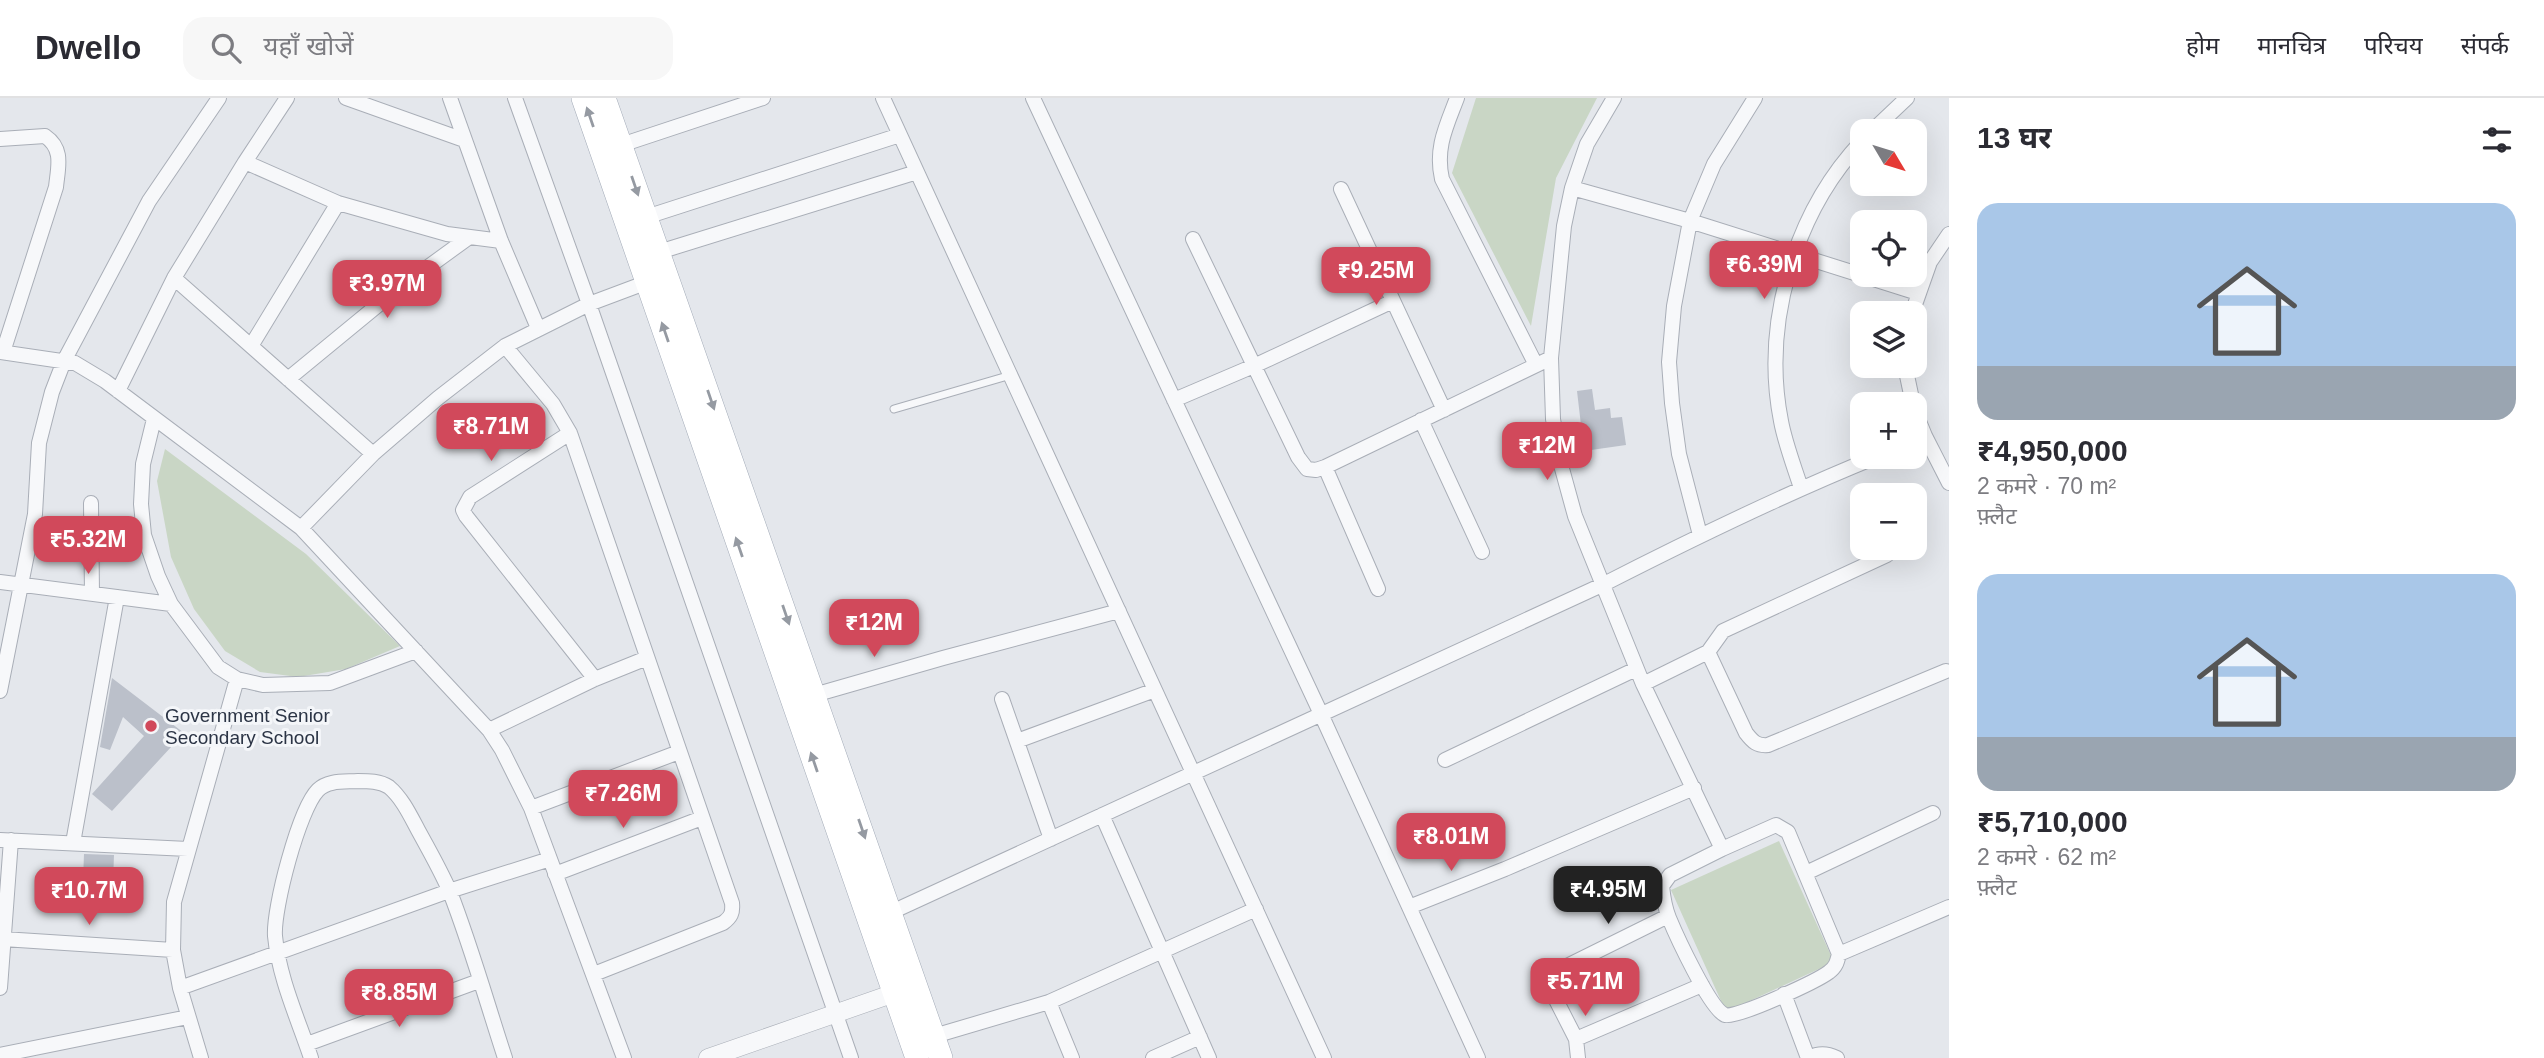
<!DOCTYPE html>
<html lang="hi">
<meta charset="utf-8">
<style>
:root{--surface:#fff;--page:#f7f7f7;--text:#2b2b33;--muted:#7c7c81;--line:#e1e1e2;--accent:#d1495b}
body{margin:0;font-family:Helvetica,"Noto Sans Devanagari",sans-serif;background:var(--page);color:var(--text);height:100vh;display:flex;flex-direction:column;font-size:26px;white-space:nowrap}
*{box-sizing:border-box;margin:0}
p{font-size:23px;color:var(--muted)}
.icon{flex:none;width:38px;height:38px;fill:none;stroke:currentColor;stroke-width:2;stroke-linecap:round;stroke-linejoin:round}
.map{position:relative;flex:1;overflow:hidden}
.side{display:flex;flex-direction:column;background:var(--surface);width:595px}
.side>*{flex:none}
.needle{width:46px;rotate:128deg}
.controls{position:absolute;left:1850px;top:21px;display:grid;gap:14px}
.controls a{display:grid;place-items:center;width:77px;height:77px;border-radius:14px;background:var(--surface);box-shadow:0 7px 28px #0002;font-size:35px}
.price{position:absolute;translate:-50% -60px;padding:0 16px;border-radius:14px;background:var(--accent);color:#fff;font-size:23px;line-height:46px;filter:drop-shadow(0 2px 4px #0008)}
.price::after{content:'';position:absolute;left:50%;top:42px;width:21px;height:16px;margin-left:-10px;background:inherit;clip-path:polygon(0 0,100% 0,50% 100%)}
.price.current{background:#222;color:#fff}
ul{padding:0;list-style:none}
li{display:grid;align-content:center;gap:14px;height:371px;padding:0 28px}
li span{display:grid;place-items:center;height:217px;border-radius:21px;color:#555}
li>.icon{margin-inline-start:auto}
span .icon{width:126px;height:126px;fill:#fffc;stroke-width:1}
li b{font-size:30px}
h2{display:flex;justify-content:space-between;align-items:center;height:84px;padding:0 28px;font-size:30px}
header{display:flex;align-items:center;gap:42px;box-sizing:border-box;height:98px;padding:0 35px;background:var(--surface);border-bottom:2px solid var(--line)}
header strong{font-size:33px}
nav{display:flex;gap:38px;margin-inline-start:auto;font-size:24px}
.search{width:490px;height:63px;background:var(--page);display:flex;align-items:center;gap:18px;box-sizing:border-box;padding:0 24px;border-radius:21px;color:var(--muted);font-size:26px}
main{display:flex;flex:1;min-height:0}
.map>svg:first-child{display:block}
.park{fill:#c9d6c5}
.building{fill:#bbc0ca}
.lines{fill:none;stroke-linecap:round;stroke-linejoin:round}
.service-casing{stroke:#a9aeb7;stroke-width:9}
.minor-casing{stroke:#a9aeb7;stroke-width:16}
.tertiary-casing{stroke:#a9aeb7;stroke-width:19}
.primary-casing{stroke:#a3abb8;stroke-width:24}
.service{stroke:#f7f8fa;stroke-width:7}
.minor{stroke:#f7f8fa;stroke-width:14}
.tertiary{stroke:#f7f8fa;stroke-width:18}
.primary{stroke:#fff;stroke-width:23}
.oneway{fill:#959aa2}
.poi-dot{fill:#d1495b;stroke:#f4f6f9;stroke-width:2.5}
.labels{text-anchor:middle;dominant-baseline:central;stroke-width:6;stroke-linejoin:round;paint-order:stroke}
.poi-label{font-size:19px;fill:#2b3445;stroke:#f4f6f9;text-anchor:start}
</style>
<header>
<strong>Dwello</strong>
<div class="search"><svg class="icon" aria-label="search" viewBox="0 0 24 24"><circle cx="10" cy="10" r="6"/><path d="M15 15l6 6"/></svg>यहाँ खोजें</div>
<nav><a>होम</a><a>मानचित्र</a><a>परिचय</a><a>संपर्क</a></nav>
</header>
<main>
<div class="map">
<svg width="1949" height="960" viewBox="0 0 1949 960">
<rect width="100%" height="100%" fill="#e4e7ec"/>
<path class="park" d="M 1476,0 L 1597,0 L 1556,80 L 1531,228 L 1452,75 Z
M 165,351 L 306,456 L 400,548 L 346,571 L 298,579 L 260,574 L 225,553 L 194,511 L 171,459 L 157,383 Z
M 1779,743 L 1834,864 L 1726,914 L 1671,792 Z"/>
<path class="building" d="M 1592,291 L 1595,312 L 1610,310 L 1611,320 L 1622,319 L 1626,347 L 1584,353 L 1577,293 Z
M 112,580 L 184,635 L 112,713 L 92,696 L 144,638 L 123,619 L 110,652 L 100,649 Z
M 84,756 L 114,757 L 113,783 L 83,782 Z"/>
<g class="lines">
<g class="service-casing">
<path id="service" d="M 894,311 L 1011,277"/>
</g>
<g class="minor-casing">
<path id="minor" d="M 346,0 L 464,42
M 450,0 L 501,143 L 538,230
M 515,0 L 589,206 L 851,960
M 883,0 L 1324,960
M 1033,0 L 1321,616 L 1478,960
M 1457,0 C 1446,29 1435,50 1442,81 L 1536,267
M 1614,0 L 1587,46 L 1572,90 L 1564,128 L 1551,260 L 1553,321 L 1561,367 L 1575,418 L 1643,586 L 1722,751
M 1872,33 L 1907,0
M 0,41 L 45,38 C 64,51 58,69 56,89 L 3,254
M 621,47 L 763,0
M 245,64 L 338,105 L 447,136 L 501,143
M 1572,90 L 1690,123 L 1918,195
M 1341,91 L 1444,312
M 646,119 L 900,37
M 1193,141 L 1298,359 L 1307,371 L 1316,372 L 1325,369 L 1551,260
M 659,154 L 917,74
M 174,180 L 373,356
M 1912,215 L 1930,164 L 1949,136
M 251,248 L 338,105
M 505,248 L 553,306 L 570,335 L 732,805 C 733,815 731,819 723,825 L 594,876
M 0,254 L 75,265 L 105,283 L 301,430 L 489,632 L 502,652 L 531,710 L 624,960
M 1905,268 L 1913,306
M 288,281 L 395,193 L 468,140
M 118,293 L 174,180 L 245,64 L 287,0
M 1174,302 L 1256,267 L 1393,203
M 1914,311 L 1925,338 L 1949,385
M 154,321 L 143,366 L 141,406 L 144,437 L 158,478 L 171,506 L 218,569 L 237,581 L 263,587 L 330,585 L 416,553
M 1421,322 L 1482,454
M 570,335 L 470,399 L 463,412 L 466,418 L 595,581
M 1325,369 L 1378,491
M 1801,390 C 1794,368 1785,345 1781,323 C 1762,226 1794,115 1862,43
M 91,405 L 92,496
M 301,430 L 373,356 L 438,300 L 505,248 L 589,206 L 653,182
M 1700,437 L 1679,356 L 1672,305 L 1669,264 L 1674,208 L 1690,123 L 1714,66 L 1755,0
M 0,484 L 171,506
M 1708,554 L 1746,635 C 1753,644 1757,648 1768,647 L 1946,573
M 1643,586 L 1708,554 L 1723,533 L 1887,457
M 0,593 L 35,416 L 39,345 L 52,294 L 64,263 L 149,103 L 219,0
M 814,597 L 943,560 L 1119,513
M 1002,601 L 1051,741
M 489,632 L 595,581 L 647,560
M 1017,643 L 1155,592
M 1445,662 L 1636,571
M 531,710 L 679,654
M 1102,717 L 1209,960
M 1776,727 L 1788,734 L 1839,856 C 1837,864 1836,869 1829,874 C 1817,883 1736,921 1725,917 C 1710,911 1676,837 1669,820 C 1665,810 1663,798 1662,788 L 1670,777 L 1722,751 Z
M 0,742 L 188,751
M 73,745 L 117,499
M 1806,775 L 1933,715
M 555,776 L 702,720
M 1409,809 L 1505,771 L 1694,690
M 883,818 L 1602,487 C 1692,441 1782,397 1876,359
M 3,841 L 173,852
M 1839,856 L 1949,809
M 0,890 L 11,742
M 180,890 L 449,793 L 550,761
M 1784,896 L 1808,960
M 1049,904 L 1072,960
M 934,938 L 1049,904 L 1256,811
M 1576,941 L 1702,887
M 307,946 L 479,883
M 0,957 L 188,919
M 201,960 L 180,890 L 173,852 L 174,804 L 237,581
M 311,960 C 298,921 279,880 275,838 C 273,811 299,711 318,692 C 328,682 344,684 358,683 C 368,683 380,683 389,689 C 402,700 410,717 418,732 C 429,752 441,773 450,794 C 471,848 487,905 505,960
M 1153,960 L 1200,939
M 1578,960 L 1576,941 L 1552,894 C 1550,881 1554,878 1563,870 L 1668,818
M 1808,960 C 1819,955 1826,955 1837,960"/>
</g>
<g class="tertiary-casing">
<path id="tertiary" d="M 708,960 L 906,891"/>
</g>
<g class="primary-casing">
<path id="primary" d="M 583,0 L 917,960
M 604,0 L 941,960"/>
</g>
<use href="#service" class="service"/>
<use href="#minor" class="minor"/>
<use href="#tertiary" class="tertiary"/>
<use href="#primary" class="primary"/>
</g>
<defs><path id="oneway-solid" d="M-6-.8H1V-3.2L6.5 0L1 3.2V.8H-6Z" transform="scale(1.75)"/></defs>
<g class="oneway">
<use href="#oneway-solid" transform="translate(590 19) rotate(-109)"/>
<use href="#oneway-solid" transform="translate(635 88) rotate(71)"/>
<use href="#oneway-solid" transform="translate(665 234) rotate(-109)"/>
<use href="#oneway-solid" transform="translate(711 302) rotate(71)"/>
<use href="#oneway-solid" transform="translate(739 449) rotate(-109)"/>
<use href="#oneway-solid" transform="translate(786 517) rotate(71)"/>
<use href="#oneway-solid" transform="translate(814 664) rotate(-109)"/>
<use href="#oneway-solid" transform="translate(862 731) rotate(71)"/>
</g>
<circle class="poi-dot" cx="151" cy="628" r="7"/>
<g class="labels">
<g class="poi-label">
<text x="165" y="617">Government Senior<tspan x="165" dy="22">Secondary School</tspan></text>
</g>
</g>
</svg>
<div class="controls">
<a><svg class="needle" viewBox="-14 -14 28 28"><path d="M0-13l5 13h-10z" fill="#e53935"/><path d="M0 13l5-13h-10z" fill="#7c7c81"/></svg></a>
<a><svg class="icon" aria-label="locate" viewBox="0 0 24 24"><circle cx="12" cy="12" r="6"/><path d="M12 2v4M12 18v4M2 12h4M18 12h4"/></svg></a>
<a><svg class="icon" aria-label="layers" viewBox="0 0 24 24"><path d="M12 4l9 5-9 5-9-5zM3 14l9 5 9-5"/></svg></a>
<a>+</a>
<a>−</a>
</div>
<b class="price" style="left:1764px;top:203px">₹6.39M</b>
<b class="price" style="left:1376px;top:209px">₹9.25M</b>
<b class="price" style="left:387px;top:222px">₹3.97M</b>
<b class="price" style="left:491px;top:365px">₹8.71M</b>
<b class="price" style="left:1547px;top:384px">₹12M</b>
<b class="price" style="left:88px;top:478px">₹5.32M</b>
<b class="price" style="left:874px;top:561px">₹12M</b>
<b class="price" style="left:623px;top:732px">₹7.26M</b>
<b class="price" style="left:1451px;top:775px">₹8.01M</b>
<b class="price current" style="left:1608px;top:828px">₹4.95M</b>
<b class="price" style="left:89px;top:829px">₹10.7M</b>
<b class="price" style="left:1585px;top:920px">₹5.71M</b>
<b class="price" style="left:399px;top:931px">₹8.85M</b>
</div>
<section class="side">
<h2>13 घर<svg class="icon" aria-label="filters" viewBox="0 0 24 24"><path d="M4 7h16M4 17h16"/><circle cx="9" cy="7" r="2"/><circle cx="15" cy="17" r="2"/></svg></h2>
<ul>
<li><span style="background:linear-gradient(#a9c7e8 75%,#9aa5b1 0)"><svg class="icon" aria-label="home" viewBox="0 0 24 24"><path d="M3 11l9-7 9 7M6 9v11h12V9"/></svg></span><div><b>₹4,950,000</b><p>2 कमरे · 70 m²</p><p>फ़्लैट</p></div></li>
<li><span style="background:linear-gradient(#a9c7e8 75%,#9aa5b1 0)"><svg class="icon" aria-label="home" viewBox="0 0 24 24"><path d="M3 11l9-7 9 7M6 9v11h12V9"/></svg></span><div><b>₹5,710,000</b><p>2 कमरे · 62 m²</p><p>फ़्लैट</p></div></li>
</ul>
</section>
</main>
